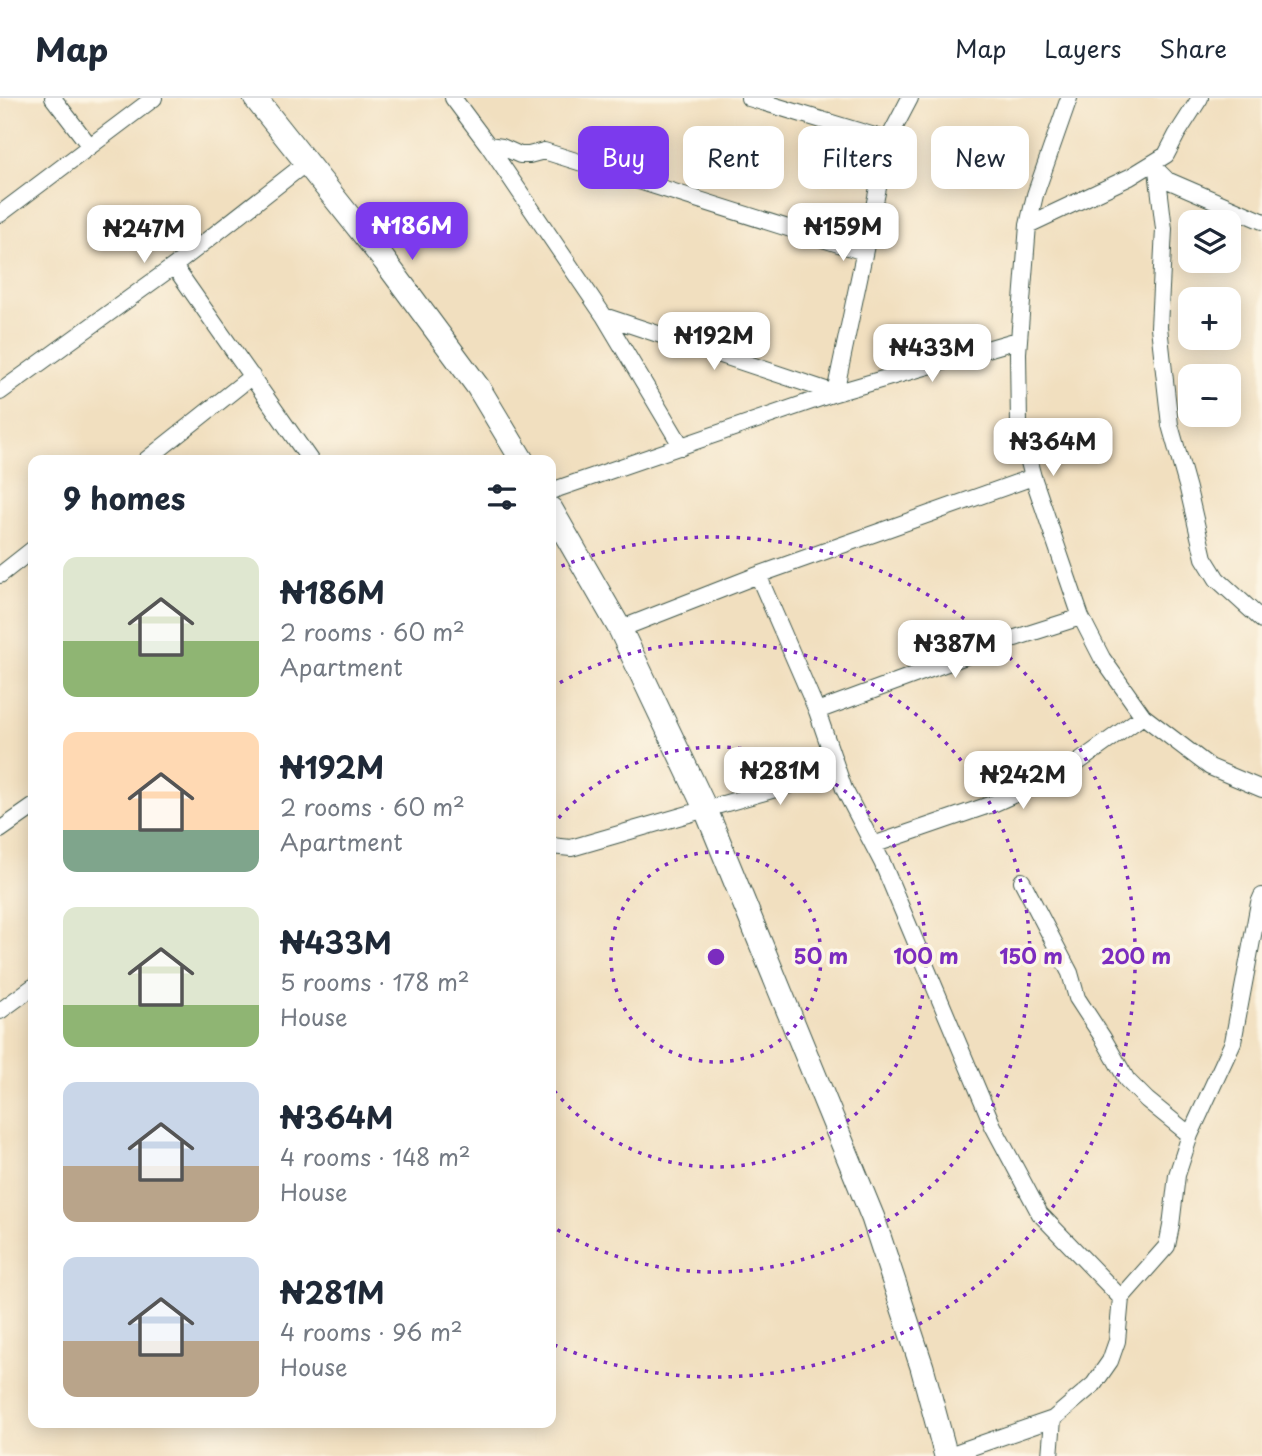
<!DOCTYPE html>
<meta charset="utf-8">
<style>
:root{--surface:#fff;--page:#f6f6f7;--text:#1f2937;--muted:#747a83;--line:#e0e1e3;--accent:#7c3aed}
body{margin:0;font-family:"Playpen Sans",sans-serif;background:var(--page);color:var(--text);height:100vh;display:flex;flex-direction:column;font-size:26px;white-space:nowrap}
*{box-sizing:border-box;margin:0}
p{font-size:23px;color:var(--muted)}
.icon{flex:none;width:38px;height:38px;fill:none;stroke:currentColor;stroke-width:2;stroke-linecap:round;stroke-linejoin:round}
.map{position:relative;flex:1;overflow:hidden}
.panel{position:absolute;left:28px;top:357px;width:528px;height:973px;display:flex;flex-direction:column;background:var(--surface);border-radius:14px;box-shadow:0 4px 18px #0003}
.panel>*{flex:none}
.banner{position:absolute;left:578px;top:28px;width:579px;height:63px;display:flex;gap:14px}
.controls{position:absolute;left:1178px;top:112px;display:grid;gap:14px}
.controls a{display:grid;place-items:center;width:63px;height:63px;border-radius:14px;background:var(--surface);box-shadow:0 4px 18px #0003;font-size:35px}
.price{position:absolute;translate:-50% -60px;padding:0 16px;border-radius:14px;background:#fff;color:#222;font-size:23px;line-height:46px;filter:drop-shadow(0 2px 4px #0008)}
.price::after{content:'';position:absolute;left:50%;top:42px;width:21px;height:16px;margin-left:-10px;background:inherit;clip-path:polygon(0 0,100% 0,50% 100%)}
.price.active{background:var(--accent);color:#fff}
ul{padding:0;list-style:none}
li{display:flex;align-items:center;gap:21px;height:175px;padding:0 35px}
li span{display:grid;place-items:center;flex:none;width:196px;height:140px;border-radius:14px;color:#555}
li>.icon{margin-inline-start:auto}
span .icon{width:84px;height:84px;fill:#fffc;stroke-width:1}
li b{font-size:30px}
h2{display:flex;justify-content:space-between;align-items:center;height:84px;padding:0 35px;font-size:30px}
.tag{padding:0 24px;border-radius:14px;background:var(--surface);box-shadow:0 4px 18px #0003;font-size:24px;line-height:63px}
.tag.active{background:var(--accent);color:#fff}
header{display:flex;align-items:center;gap:42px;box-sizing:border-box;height:98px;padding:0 35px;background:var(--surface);border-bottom:2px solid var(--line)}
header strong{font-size:33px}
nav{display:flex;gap:38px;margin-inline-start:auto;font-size:24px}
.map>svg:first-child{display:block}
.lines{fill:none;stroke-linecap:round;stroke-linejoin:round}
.minor-casing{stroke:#3e5549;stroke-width:18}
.secondary-casing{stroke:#3e5549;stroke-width:25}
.minor{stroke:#fff;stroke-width:16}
.secondary{stroke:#fff;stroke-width:23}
.ring{fill:none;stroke:#7b2cbf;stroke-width:3.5;stroke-dasharray:3.5 7}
.centre{fill:#7b2cbf;stroke:#fcf5e5;stroke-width:3.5}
.ring-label{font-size:21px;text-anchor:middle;font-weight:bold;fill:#7b2cbf;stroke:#fcf5e5;stroke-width:7;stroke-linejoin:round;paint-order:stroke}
</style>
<header>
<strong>Map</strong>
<nav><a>Map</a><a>Layers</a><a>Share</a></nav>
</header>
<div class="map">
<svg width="1262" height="1358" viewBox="0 0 1262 1358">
<rect width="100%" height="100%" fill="#fcf5e5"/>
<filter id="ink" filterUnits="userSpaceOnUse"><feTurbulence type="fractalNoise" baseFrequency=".0143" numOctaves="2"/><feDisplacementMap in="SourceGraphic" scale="14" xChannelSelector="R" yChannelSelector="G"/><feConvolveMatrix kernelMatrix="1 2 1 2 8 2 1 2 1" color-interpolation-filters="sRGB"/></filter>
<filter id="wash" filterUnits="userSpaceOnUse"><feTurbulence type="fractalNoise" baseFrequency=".00686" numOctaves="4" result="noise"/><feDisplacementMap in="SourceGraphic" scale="28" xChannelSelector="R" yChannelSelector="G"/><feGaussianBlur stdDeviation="1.57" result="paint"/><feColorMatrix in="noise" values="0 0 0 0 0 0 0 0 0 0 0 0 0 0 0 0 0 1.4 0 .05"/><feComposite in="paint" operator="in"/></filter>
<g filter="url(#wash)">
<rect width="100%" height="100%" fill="#f1dfbf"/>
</g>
<g filter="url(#ink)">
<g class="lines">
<g class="minor-casing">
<path id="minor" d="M 53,0 L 89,47
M 453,0 L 488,47
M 749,0 L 888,42 L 910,0
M 1069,0 L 1035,97 L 1028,127 L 1018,255 L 1019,327 L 1033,379 L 1081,519 L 1102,560 L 1143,618 L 1210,669 L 1262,691
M 1157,72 L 1164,131 L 1159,229 L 1170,327 L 1188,391 L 1204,460 L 1217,481 L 1262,522
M 1157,72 L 1167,82 L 1262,123
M 0,116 L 154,0
M 1028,127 L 1130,79 L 1166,57 L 1177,36 L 1200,0
M 174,168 L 310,362
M 604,218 L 835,295
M 0,294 L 174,168 L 306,65
M 835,295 L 888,42
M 682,349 L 604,218 L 488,47 L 502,49 L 520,57 L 529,57 L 544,53 L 864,154
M 146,362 L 252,278
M 551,393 L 835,295 L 1018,242
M 0,477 L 33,451
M 758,477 L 817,613 L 844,691 L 882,764 L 993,1028 L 1040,1116 L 1121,1200
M 620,531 L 758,477 L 1033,379
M 817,613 L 1012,541 L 1081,519
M 0,732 L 33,709
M 873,747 L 995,705 L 1066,673 L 1143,618
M 551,748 L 571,750 L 796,685 L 834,661
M 1022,783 L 1070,875 L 1077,900 L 1103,940 L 1127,982 L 1147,1002 L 1190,1037
M 0,913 L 33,889
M 946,1358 L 1053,1321 L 1094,1286 L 1110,1263 L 1117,1243 L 1121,1200 L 1167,1148 L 1171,1128 L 1177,1077 L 1190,1037 L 1233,944 L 1259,805 L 1262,798
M 1050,1358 L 1053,1321"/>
</g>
<g class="secondary-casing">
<path id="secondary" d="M 255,0 L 384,162 L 478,289 L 522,362
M 551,411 L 620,531 L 706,712 L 873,1120 L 922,1269 L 946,1358"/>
</g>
<use href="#minor" class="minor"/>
<use href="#secondary" class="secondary"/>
</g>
</g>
<g class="ring">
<circle cx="716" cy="859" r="105"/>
<path d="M552 728A210 210 0 1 1 552 990"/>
<path d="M551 590A315 315 0 1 1 551 1128"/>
<path d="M552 472A420 420 0 1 1 552 1246"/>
</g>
<circle cx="716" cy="859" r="10" class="centre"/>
<g class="ring-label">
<text x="821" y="866">50 m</text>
<text x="926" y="866">100 m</text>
<text x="1031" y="866">150 m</text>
<text x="1136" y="866">200 m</text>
</g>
</svg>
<div class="controls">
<a><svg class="icon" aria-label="layers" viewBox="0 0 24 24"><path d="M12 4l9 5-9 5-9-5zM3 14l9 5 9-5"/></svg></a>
<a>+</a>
<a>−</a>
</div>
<b class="price active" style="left:412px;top:164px">₦186M</b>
<b class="price" style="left:843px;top:165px">₦159M</b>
<b class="price" style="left:144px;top:167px">₦247M</b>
<b class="price" style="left:714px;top:274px">₦192M</b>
<b class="price" style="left:932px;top:286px">₦433M</b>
<b class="price" style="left:1053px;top:380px">₦364M</b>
<b class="price" style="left:955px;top:582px">₦387M</b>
<b class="price" style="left:780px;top:709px">₦281M</b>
<b class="price" style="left:1023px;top:713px">₦242M</b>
<div class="banner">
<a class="tag active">Buy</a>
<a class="tag">Rent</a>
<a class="tag">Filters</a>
<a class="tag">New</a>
</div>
<section class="panel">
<h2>9 homes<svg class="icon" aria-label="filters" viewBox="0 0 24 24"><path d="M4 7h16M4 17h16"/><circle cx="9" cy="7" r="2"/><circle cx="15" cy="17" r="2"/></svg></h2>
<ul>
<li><span style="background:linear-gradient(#dfe7d0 60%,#8fb573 0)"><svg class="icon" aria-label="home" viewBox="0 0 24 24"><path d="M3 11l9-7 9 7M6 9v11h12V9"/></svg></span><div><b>₦186M</b><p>2 rooms · 60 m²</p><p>Apartment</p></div></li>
<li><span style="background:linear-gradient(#ffd9b3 70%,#7fa58c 0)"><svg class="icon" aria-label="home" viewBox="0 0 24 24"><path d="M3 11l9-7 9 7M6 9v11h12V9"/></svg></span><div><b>₦192M</b><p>2 rooms · 60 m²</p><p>Apartment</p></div></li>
<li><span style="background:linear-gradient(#dfe7d0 70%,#8fb573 0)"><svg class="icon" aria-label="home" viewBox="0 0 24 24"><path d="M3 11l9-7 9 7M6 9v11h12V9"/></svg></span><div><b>₦433M</b><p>5 rooms · 178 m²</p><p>House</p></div></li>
<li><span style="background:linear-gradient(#c9d6e8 60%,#b9a48a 0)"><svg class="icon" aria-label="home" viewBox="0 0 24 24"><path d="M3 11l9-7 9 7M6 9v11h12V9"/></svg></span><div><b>₦364M</b><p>4 rooms · 148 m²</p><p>House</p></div></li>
<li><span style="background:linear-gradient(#c9d6e8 60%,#b9a48a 0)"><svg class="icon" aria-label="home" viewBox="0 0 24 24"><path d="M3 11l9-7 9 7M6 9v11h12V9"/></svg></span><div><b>₦281M</b><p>4 rooms · 96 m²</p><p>House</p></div></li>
</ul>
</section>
</div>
